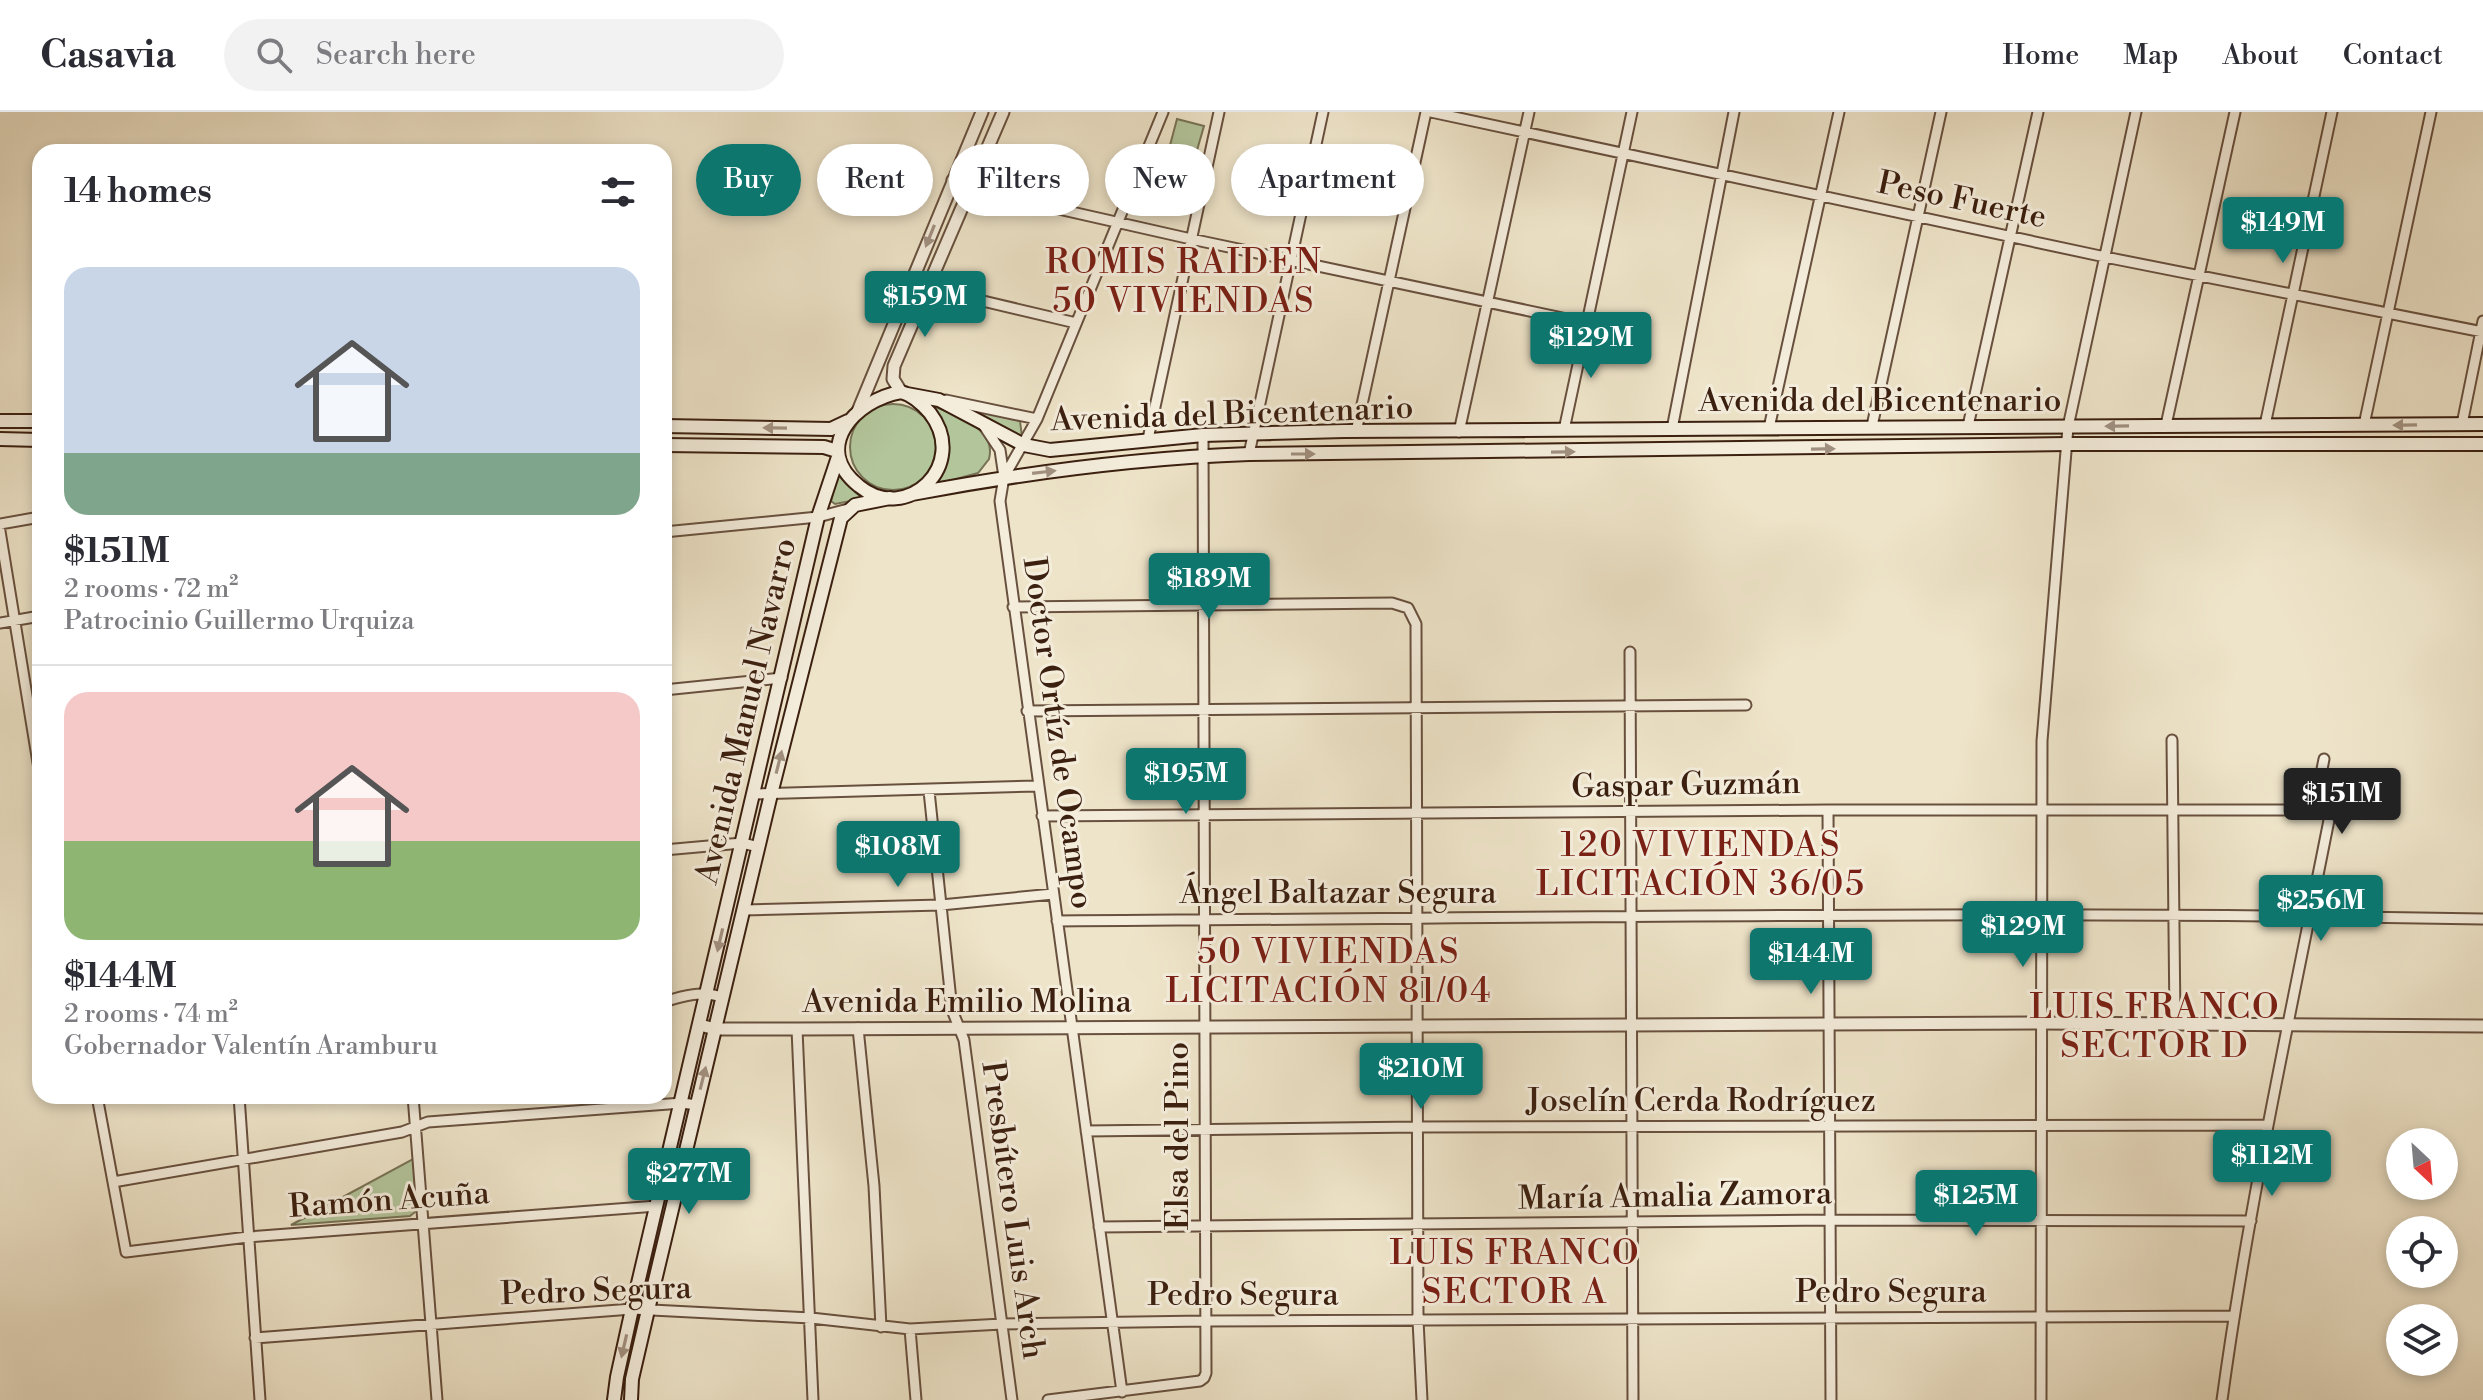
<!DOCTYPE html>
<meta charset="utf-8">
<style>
:root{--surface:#fff;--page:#f2f2f3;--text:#2b2b33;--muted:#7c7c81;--line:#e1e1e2;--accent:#0f766e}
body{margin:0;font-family:"Libre Bodoni",serif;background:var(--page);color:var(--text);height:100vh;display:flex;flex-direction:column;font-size:30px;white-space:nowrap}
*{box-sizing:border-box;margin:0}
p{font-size:26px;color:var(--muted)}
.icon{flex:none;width:44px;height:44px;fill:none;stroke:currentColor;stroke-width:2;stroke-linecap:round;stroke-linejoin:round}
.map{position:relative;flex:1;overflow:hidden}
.drawer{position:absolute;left:32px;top:32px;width:640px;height:960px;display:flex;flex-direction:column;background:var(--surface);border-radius:24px;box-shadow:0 4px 12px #0003}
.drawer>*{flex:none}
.hud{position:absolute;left:696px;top:32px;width:760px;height:72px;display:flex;gap:16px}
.needle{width:52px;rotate:154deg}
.buttons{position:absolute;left:2386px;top:1016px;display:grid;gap:16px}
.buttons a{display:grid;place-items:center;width:72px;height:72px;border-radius:50%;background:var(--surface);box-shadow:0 4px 12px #0003;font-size:40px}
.price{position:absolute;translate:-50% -68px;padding:0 18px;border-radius:8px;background:var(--accent);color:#fff;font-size:26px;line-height:52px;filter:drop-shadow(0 2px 4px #0008)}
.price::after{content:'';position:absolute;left:50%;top:48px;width:24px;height:18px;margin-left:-12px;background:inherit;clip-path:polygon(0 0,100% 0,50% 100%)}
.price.active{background:#222;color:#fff}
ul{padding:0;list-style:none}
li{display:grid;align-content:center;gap:16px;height:424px;padding:0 32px}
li+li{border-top:2px solid var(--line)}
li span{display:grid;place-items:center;height:248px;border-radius:24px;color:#555}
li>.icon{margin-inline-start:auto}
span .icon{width:144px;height:144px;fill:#fffc;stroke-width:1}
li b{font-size:34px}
h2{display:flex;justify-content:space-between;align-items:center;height:96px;padding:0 32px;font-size:34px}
.pill{padding:0 28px;border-radius:36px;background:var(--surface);box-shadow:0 4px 12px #0003;font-size:28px;line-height:72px}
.pill.active{background:var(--accent);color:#fff}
header{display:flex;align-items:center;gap:48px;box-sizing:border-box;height:112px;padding:0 40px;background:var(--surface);border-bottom:2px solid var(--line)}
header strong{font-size:38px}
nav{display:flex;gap:44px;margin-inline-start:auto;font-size:28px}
.search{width:560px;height:72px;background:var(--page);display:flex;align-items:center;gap:20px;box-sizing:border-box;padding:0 28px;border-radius:44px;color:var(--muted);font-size:30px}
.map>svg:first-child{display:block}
.green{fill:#b3c59b;stroke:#777255;stroke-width:2}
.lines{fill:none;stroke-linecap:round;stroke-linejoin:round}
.minor-casing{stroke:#68503e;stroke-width:13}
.tertiary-casing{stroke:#68503e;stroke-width:15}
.secondary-casing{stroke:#3b1f0f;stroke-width:16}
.minor{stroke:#f4eddc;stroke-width:9}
.tertiary{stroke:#f4eddc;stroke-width:11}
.secondary{stroke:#f4eddc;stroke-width:12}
.oneway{fill:#a19080}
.labels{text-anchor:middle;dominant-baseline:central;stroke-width:6;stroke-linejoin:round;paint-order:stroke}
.street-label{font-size:32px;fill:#3b1f0f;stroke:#f4eddc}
.neighbourhood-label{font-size:34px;letter-spacing:2px;fill:#7a1f14;stroke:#f4eddc}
</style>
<header>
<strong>Casavia</strong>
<div class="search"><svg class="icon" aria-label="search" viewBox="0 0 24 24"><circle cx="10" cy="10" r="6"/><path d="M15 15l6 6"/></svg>Search here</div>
<nav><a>Home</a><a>Map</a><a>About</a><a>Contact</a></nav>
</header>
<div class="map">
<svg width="2483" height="1288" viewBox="0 0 2483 1288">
<rect width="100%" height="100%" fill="#eee4c9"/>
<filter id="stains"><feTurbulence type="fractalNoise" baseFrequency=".0025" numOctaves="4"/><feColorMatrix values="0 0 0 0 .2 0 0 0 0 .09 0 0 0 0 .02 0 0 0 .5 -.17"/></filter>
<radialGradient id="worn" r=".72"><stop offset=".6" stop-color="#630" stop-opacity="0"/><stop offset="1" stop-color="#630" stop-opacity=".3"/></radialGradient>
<path class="green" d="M 1177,7 L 1204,14 L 1191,59 L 1165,52 Z
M850 335a43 43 0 1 1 86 0a43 43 0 1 1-86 0Z
M 933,294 C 956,303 997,316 989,347 L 978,361 L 934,373 C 955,345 952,322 933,294 Z
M 973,298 L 1020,309 L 1022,325 Z
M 838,362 L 863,383 L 861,387 L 835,392 L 831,389 Z
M 413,1047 L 417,1095 L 415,1100 L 410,1104 L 291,1113 Z"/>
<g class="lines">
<g class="minor-casing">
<path id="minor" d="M 1431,0 L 2105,145 L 2483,220
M 952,68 L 970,77 L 1191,127 L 1586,211
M 928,176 L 1076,211
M 946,288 L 1037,307
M 2462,312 L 2483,209
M 2166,313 L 2235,0
M 2265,313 L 2332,0
M 2364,313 L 2431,0
M 984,314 L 1000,338 L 1004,365
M 1872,314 L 1941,0
M 1968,314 L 2038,0
M 1769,316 L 1839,0
M 1672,317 L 1734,0
M 1564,318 L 1632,0
M 1356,320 L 1426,0
M 1459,320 L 1529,0
M 1148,327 L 1219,0
M 1249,342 L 1323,0
M 0,412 L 40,405
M 0,419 L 40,663
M 664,420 L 818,405 L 848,397
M 1013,495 L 1392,491 L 1408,496 L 1416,512 L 1418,1208 L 1422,1288
M 0,511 L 40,504
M 1630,540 L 1633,1288
M 664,578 L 782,566
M 1027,599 L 1746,593
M 2172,628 L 2175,910
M 929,679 L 952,898 L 964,928 L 1012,1288
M 754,682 L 1038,674
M 1828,698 L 1831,1288
M 2314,698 L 2324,647
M 1042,704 L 1828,698 L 2331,698 C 2292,895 2249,1090 2222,1288
M 664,738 L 742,731 L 759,735
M 744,798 L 941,793 L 1053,782
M 1057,809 C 1532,806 2008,798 2483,807
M 664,890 C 685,883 701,879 723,885
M 858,916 L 874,1074 L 881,1215
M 797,917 L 813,1288
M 97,984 L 126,1140 L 248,1125 L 657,1094
M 239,984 L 260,1288
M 413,984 L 437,1288
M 1086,1019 L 1418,1015 L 2268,1013
M 113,1070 L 402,1020 L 428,1010 L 682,991 L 697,993
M 1099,1115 L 1829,1108 L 2251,1109
M 910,1217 L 916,1288
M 255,1226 L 632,1197 L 811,1206 L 910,1217 L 1002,1212 L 1205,1209 L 2234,1204
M 1122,1280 L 1000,389 L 1004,365 L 1037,307 L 1163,0
M 1048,1288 L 1200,1269 L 1204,1266 L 1206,1261 L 1203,323
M 2041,1288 L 2042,629 L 2068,315 L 2136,0"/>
</g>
<g class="tertiary-casing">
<path id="tertiary" d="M 901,280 L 893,267 L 894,254 L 1003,0
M 858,299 L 982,0
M 700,913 L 715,917 L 797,917 L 2039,911 L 2483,914"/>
</g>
<g class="secondary-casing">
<path id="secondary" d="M 901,280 C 913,283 922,292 930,301 C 970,353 906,413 859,374 C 811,336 855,288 901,280 Z
M 907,282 L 939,288 L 1024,333 L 1050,338 L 1203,323 L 1344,319 L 2483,312
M 0,309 L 40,309
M 664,314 L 831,317 L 848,309
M 0,327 L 40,328
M 664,333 L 824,335 L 837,339
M 912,382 C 1023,361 1136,346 1249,342 L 2067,332 L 2483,332
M 614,1288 L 617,1265 L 632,1197 L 818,405 L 838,345
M 631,1288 L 632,1267 L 648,1198 L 771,682 L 841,406 L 855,393 L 890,386"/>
</g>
<use href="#minor" class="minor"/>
<use href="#tertiary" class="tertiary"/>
<use href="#secondary" class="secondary"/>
</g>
<defs><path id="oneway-solid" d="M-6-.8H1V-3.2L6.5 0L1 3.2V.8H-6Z" transform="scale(2)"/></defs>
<g class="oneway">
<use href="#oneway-solid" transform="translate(930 124) rotate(112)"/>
<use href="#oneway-solid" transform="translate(2405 313) rotate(179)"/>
<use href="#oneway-solid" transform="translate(2117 314) rotate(179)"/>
<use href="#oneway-solid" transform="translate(775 316) rotate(-179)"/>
<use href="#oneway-solid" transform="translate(1823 337) rotate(-1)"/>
<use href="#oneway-solid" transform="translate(1563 340) rotate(-1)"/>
<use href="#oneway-solid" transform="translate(1303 342)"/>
<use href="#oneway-solid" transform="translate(1044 360) rotate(-7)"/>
<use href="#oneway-solid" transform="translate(779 650) rotate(-76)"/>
<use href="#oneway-solid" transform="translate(720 828) rotate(103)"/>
<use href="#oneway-solid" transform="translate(703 966) rotate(-76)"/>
<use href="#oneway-solid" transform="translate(624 1234) rotate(103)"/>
</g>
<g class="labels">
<g class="street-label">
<text transform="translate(1962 88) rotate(12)">Peso Fuerte</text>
<text x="1880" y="289">Avenida del Bicentenario</text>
<text transform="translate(1232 302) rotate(-2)">Avenida del Bicentenario</text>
<text transform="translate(746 599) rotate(-77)">Avenida Manuel Navarro</text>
<text transform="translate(1058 621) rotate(82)">Doctor Ortíz de Ocampo</text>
<text transform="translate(1686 673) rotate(-1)">Gaspar Guzmán</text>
<text x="1338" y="781">Ángel Baltazar Segura</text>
<text x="967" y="890">Avenida Emilio Molina</text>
<text x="1701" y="989">Joselín Cerda Rodríguez</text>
<text transform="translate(1178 1024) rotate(-90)">Elsa del Pino</text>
<text transform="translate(1675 1084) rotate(-1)">María Amalia Zamora</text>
<text transform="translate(389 1088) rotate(-4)">Ramón Acuña</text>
<text transform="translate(1013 1098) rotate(82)">Presbítero Luis Arch</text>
<text transform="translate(596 1179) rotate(-2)">Pedro Segura</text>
<text x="1891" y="1180">Pedro Segura</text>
<text x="1243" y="1183">Pedro Segura</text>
</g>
<g class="neighbourhood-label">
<text x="1184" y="151">ROMIS RAIDEN<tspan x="1184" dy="39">50 VIVIENDAS</tspan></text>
<text x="1701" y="734">120 VIVIENDAS<tspan x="1701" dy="39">LICITACIÓN 36/05</tspan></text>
<text x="1329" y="841">50 VIVIENDAS<tspan x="1329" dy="39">LICITACIÓN 81/04</tspan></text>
<text x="2155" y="896">LUIS FRANCO<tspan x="2155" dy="39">SECTOR D</tspan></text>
<text x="1515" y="1142">LUIS FRANCO<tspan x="1515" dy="39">SECTOR A</tspan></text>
</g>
</g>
<rect width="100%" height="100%" filter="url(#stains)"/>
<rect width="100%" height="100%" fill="url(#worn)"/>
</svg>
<div class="buttons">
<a><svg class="needle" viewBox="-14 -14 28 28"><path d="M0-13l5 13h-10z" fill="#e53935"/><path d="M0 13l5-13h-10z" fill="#7c7c81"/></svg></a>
<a><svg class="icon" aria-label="locate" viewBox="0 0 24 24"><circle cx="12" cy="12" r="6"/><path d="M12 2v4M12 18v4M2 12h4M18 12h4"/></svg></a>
<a><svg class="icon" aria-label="layers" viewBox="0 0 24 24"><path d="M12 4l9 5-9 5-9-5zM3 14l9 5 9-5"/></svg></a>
</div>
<b class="price" style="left:2283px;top:153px">$149M</b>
<b class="price" style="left:925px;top:227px">$159M</b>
<b class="price" style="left:1591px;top:268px">$129M</b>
<b class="price" style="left:1209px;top:509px">$189M</b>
<b class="price" style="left:1186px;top:704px">$195M</b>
<b class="price active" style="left:2342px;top:724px">$151M</b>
<b class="price" style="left:898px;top:777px">$108M</b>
<b class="price" style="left:2321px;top:831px">$256M</b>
<b class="price" style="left:2023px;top:857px">$129M</b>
<b class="price" style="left:1811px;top:884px">$144M</b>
<b class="price" style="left:1421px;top:999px">$210M</b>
<b class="price" style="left:2272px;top:1086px">$112M</b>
<b class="price" style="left:689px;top:1104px">$277M</b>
<b class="price" style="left:1976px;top:1126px">$125M</b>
<div class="hud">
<a class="pill active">Buy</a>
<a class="pill">Rent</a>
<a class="pill">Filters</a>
<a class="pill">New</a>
<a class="pill">Apartment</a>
</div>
<section class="drawer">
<h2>14 homes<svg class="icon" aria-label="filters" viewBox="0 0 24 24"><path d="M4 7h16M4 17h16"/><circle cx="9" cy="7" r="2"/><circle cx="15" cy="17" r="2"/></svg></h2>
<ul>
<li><span style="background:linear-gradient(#c9d6e8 75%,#7fa58c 0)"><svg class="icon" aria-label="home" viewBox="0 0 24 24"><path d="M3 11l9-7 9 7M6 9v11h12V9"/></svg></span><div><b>$151M</b><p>2 rooms · 72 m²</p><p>Patrocinio Guillermo Urquiza</p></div></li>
<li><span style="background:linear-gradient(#f6c9c9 60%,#8fb573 0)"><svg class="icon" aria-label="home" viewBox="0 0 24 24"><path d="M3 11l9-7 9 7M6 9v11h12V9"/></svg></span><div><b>$144M</b><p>2 rooms · 74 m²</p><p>Gobernador Valentín Aramburu</p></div></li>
</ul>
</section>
</div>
